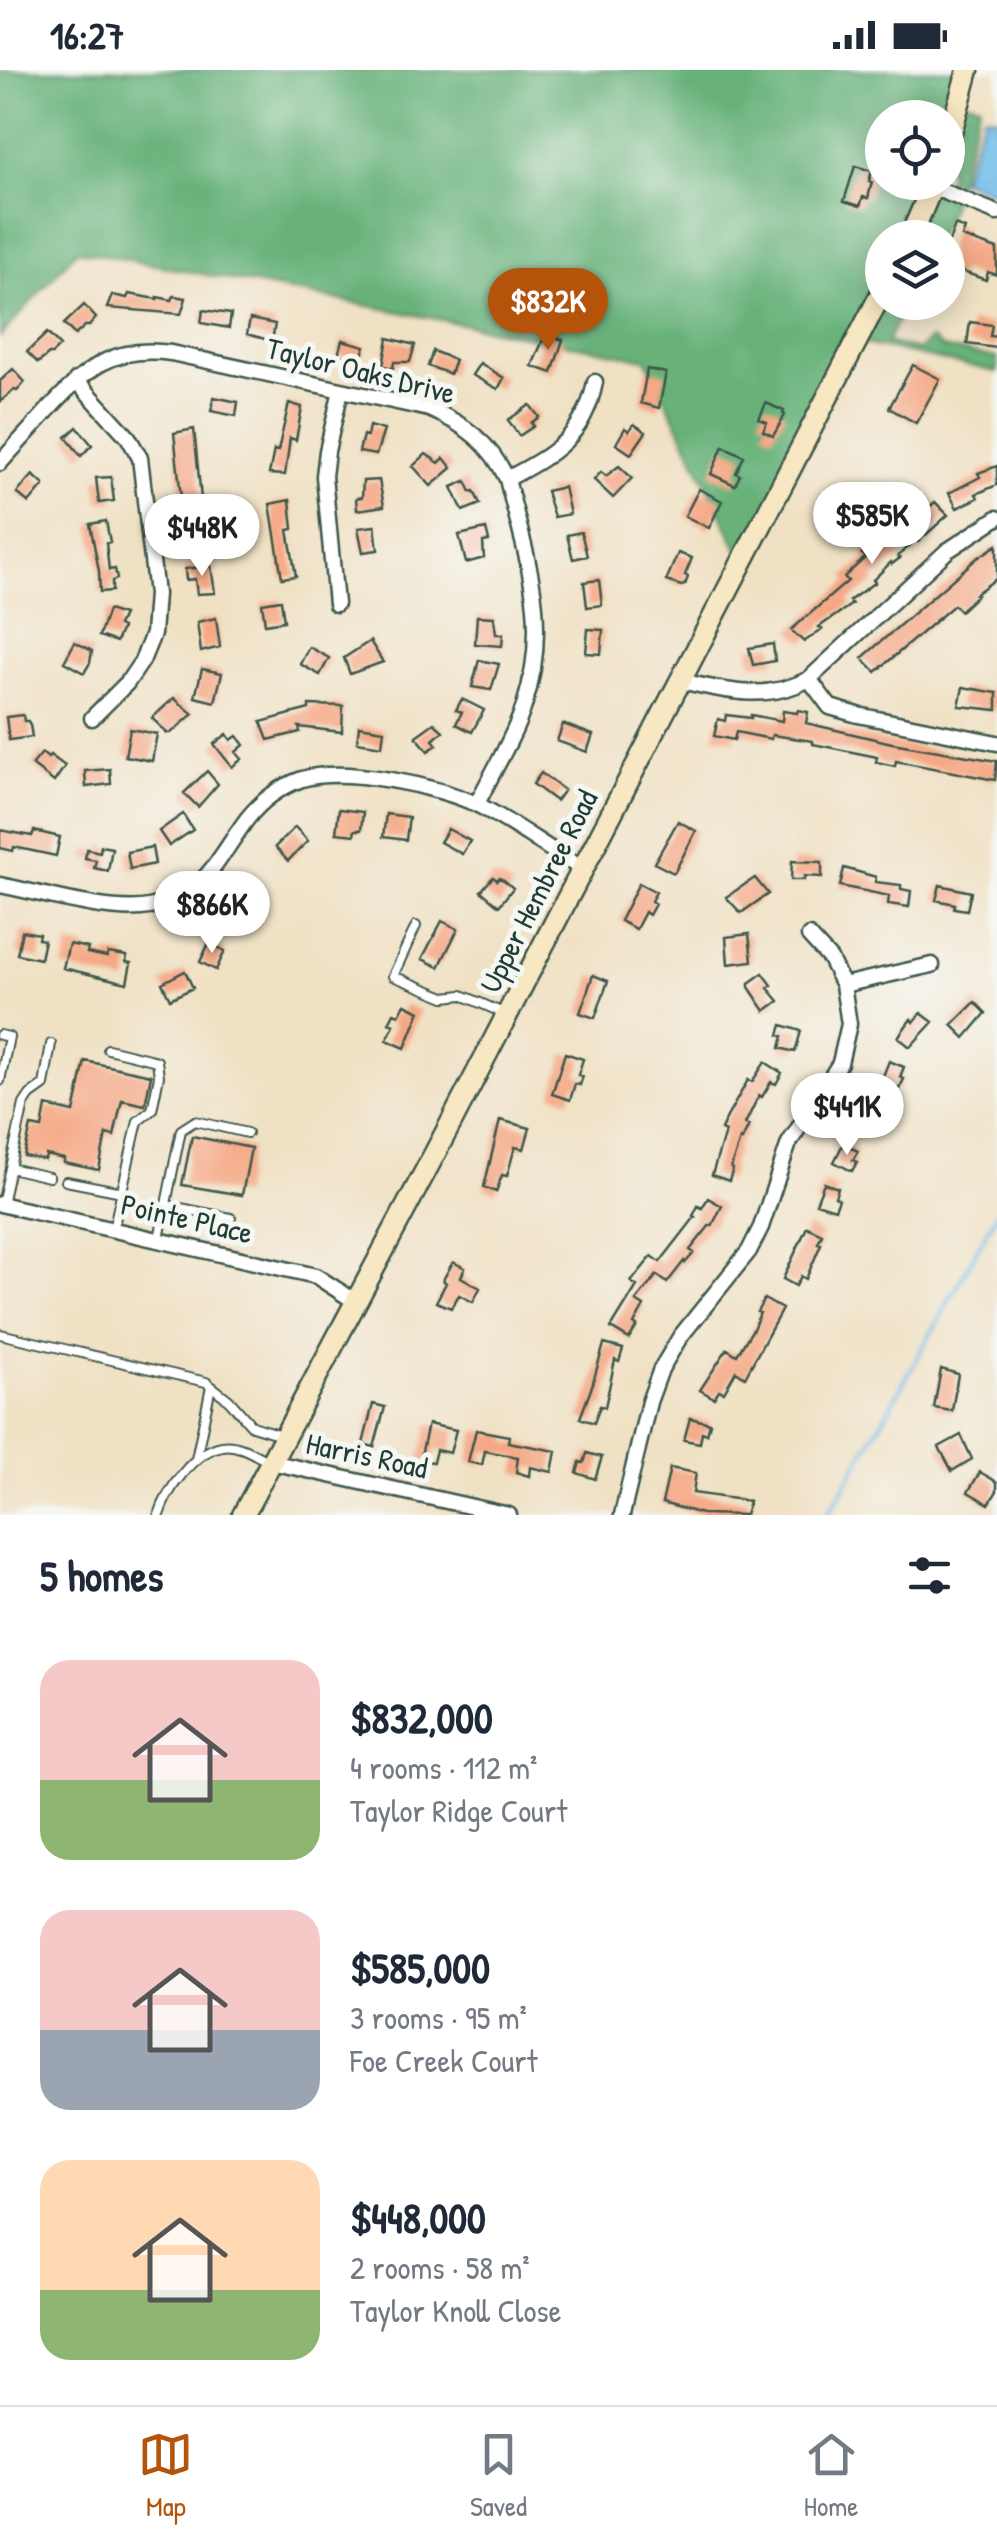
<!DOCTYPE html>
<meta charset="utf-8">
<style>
:root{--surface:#fff;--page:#f6f6f7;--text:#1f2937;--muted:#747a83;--line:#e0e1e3;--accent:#b45309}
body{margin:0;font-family:"Patrick Hand",sans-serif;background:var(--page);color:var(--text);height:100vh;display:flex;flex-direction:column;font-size:38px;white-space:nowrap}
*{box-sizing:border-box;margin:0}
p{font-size:32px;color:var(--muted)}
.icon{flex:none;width:55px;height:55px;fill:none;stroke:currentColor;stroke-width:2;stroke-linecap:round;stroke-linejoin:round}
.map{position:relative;height:1445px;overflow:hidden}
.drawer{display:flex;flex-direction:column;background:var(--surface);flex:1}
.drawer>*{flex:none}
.tools{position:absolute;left:865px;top:30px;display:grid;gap:20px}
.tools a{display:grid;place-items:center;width:100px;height:100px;border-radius:50%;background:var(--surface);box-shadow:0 5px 25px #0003;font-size:50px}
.price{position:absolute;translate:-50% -85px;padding:0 22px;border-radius:35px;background:#fff;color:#222;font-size:32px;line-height:65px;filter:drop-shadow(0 2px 5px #0008)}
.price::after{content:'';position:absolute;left:50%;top:60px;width:30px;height:22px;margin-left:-15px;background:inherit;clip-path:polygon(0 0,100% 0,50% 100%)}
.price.active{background:var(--accent);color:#fff}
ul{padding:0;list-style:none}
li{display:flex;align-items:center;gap:30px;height:250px;padding:0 40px}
li span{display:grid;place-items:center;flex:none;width:280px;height:200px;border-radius:30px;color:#555}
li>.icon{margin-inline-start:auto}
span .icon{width:120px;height:120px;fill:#fffc;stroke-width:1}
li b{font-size:42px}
h2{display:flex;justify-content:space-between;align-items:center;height:120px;padding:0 40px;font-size:42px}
.status{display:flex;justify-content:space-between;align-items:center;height:70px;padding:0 50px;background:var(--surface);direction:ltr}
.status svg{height:28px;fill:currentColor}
.tabs{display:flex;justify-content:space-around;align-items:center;height:140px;border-top:2px solid var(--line);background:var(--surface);font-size:28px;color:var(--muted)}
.tabs a{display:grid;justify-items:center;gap:5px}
.tabs .active{color:var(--accent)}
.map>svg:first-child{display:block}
.forest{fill:#68b27a;stroke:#447857;stroke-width:2.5;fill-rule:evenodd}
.water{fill:#70bcea;stroke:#487c8f;stroke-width:2.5}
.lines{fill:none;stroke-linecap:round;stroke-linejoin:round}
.stream{stroke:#70bcea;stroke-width:4}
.building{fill:#f5a885}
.lane-casing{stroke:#3e564a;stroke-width:12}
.street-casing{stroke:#3e564a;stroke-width:19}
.secondary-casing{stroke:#3e564a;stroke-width:25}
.lane{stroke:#fff;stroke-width:8}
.street{stroke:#fff;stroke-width:14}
.secondary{stroke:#f8e7c3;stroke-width:20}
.labels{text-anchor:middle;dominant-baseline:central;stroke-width:10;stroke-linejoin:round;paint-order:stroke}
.street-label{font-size:30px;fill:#1f3d34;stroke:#f6f6f2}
</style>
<div class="status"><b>16:27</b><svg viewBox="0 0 49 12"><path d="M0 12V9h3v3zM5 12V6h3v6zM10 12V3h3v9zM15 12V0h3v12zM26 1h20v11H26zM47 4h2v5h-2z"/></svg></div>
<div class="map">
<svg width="997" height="1445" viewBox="0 0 997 1445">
<rect width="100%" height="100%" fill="#f6f6f2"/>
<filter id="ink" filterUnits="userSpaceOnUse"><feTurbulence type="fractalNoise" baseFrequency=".01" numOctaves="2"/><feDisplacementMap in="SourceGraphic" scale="20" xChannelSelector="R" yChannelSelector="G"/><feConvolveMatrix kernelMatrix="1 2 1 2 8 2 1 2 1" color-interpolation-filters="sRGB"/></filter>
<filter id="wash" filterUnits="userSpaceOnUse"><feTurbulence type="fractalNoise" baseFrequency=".0048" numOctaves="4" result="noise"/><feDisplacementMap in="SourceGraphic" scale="40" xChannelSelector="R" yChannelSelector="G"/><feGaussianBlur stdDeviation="2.25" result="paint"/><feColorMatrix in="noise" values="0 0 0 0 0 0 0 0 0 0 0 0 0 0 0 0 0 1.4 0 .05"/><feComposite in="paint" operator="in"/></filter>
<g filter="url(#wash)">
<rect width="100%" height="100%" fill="#f0e1c4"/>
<path class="forest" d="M 0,0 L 955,0 L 949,27 L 980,34 L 950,139 L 936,167 L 882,168 L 882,232 L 906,233 L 887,272 L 918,280 L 931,269 L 942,278 L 997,288 L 997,302 L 852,271 L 748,500 L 646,289 L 77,180 L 0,267 ZM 882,48 L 948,48 L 948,112 L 882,112 Z"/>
<path class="water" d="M 984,45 L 997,47 L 997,124 L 961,110 Z"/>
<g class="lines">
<path class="stream" d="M 827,1445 C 848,1415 863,1381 883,1350 L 997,1144"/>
</g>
<g id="blocks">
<path class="building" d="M 855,96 L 872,101 L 869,111 L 872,112 L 868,128 L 863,127 L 860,136 L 844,131 Z
M 955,155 L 965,159 L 962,167 L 997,179 L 997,205 L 988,202 L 986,210 L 961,201 L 958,209 L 948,204 L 948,174 Z
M 129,224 L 157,229 L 157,227 L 172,230 L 174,226 L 186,228 L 181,244 L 107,238 L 112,225 L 127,228 Z
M 84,235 L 96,248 L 89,256 L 85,256 L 75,265 L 64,254 Z
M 203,240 L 231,244 L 229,258 L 201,253 Z
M 250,249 L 275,254 L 272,271 L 247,264 Z
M 970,252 L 992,255 L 990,266 L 997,267 L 997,278 L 967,274 Z
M 47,263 L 60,276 L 52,284 L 49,284 L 38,293 L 27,282 Z
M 546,263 L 563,270 L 552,303 L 532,296 Z
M 388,268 L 415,275 L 410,292 L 394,292 L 393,298 L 383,296 Z
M 342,270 L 365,276 L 360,291 L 338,285 Z
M 433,281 L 455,290 L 450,304 L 428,296 Z
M 480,293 L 504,308 L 498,319 L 472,305 Z
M 913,295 L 940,309 L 916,353 L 889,338 Z
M 13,299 L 25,312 L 17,321 L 14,320 L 0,332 L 0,311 Z
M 647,299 L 666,303 L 659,338 L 641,333 Z
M 214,327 L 238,332 L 236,346 L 211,341 Z
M 289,333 L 302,337 L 296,370 L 290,368 L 285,405 L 269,404 L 274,380 L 278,381 Z
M 766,333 L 784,341 L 783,344 L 785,345 L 773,366 L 763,361 L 767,352 L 759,349 Z
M 530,335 L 539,347 L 531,353 L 534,356 L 519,366 L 508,350 Z
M 634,354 L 646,362 L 631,384 L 616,374 L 625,358 L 629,361 Z
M 369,356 L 384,360 L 376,385 L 359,382 L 363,365 L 367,366 Z
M 77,357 L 92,375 L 81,386 L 66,367 Z
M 194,359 L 206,478 L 187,483 L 174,363 Z
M 723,376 L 744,386 L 736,403 L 740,405 L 735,415 L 711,404 Z
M 426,384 L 439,393 L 444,388 L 452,398 L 431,416 L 413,396 Z
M 619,396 L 632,408 L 613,428 L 594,410 L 601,402 L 606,406 Z
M 997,396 L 997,415 L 976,424 L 978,428 L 957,438 L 949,423 L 980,407 L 978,403 Z
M 33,405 L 44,415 L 29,433 L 17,423 Z
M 111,407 L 114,431 L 99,433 L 96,408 Z
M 379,410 L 384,436 L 357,440 L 356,428 L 362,427 L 363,411 Z
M 466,411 L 471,422 L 474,421 L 480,434 L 463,441 L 452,417 Z
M 564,417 L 570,444 L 554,447 L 546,421 Z
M 699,419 L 722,431 L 709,458 L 685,446 Z
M 290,430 L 293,459 L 288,460 L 296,506 L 282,508 L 270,434 Z
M 935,432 L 948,445 L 918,472 L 916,470 L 898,486 L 900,488 L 892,494 L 891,492 L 873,510 L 875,512 L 849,531 L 852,534 L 819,557 L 822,559 L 804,572 L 791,560 L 848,511 L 844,507 L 866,487 L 862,484 L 880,467 L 905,445 L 912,452 Z
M 106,451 L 110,472 L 106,473 L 109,500 L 115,499 L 117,509 L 112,511 L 112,521 L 100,522 L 99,501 L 90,454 Z
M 375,456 L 378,480 L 363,482 L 358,458 Z
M 486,459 L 489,471 L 483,472 L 484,488 L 466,493 L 459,465 Z
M 581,462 L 587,486 L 573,489 L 567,465 Z
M 997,475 L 997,508 L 975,524 L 977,525 L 960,541 L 954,535 L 876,602 L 862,588 L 976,489 Z
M 678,483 L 692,488 L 685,505 L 688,507 L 685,515 L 681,516 L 666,511 Z
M 211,496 L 215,523 L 197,524 L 195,509 L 186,510 L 185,499 Z
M 599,510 L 602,535 L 587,537 L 584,512 Z
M 281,530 L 284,551 L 265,554 L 262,533 Z
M 108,540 L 123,545 L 118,556 L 122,558 L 116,572 L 99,566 Z
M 477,546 L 494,547 L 496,564 L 503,564 L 502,576 L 475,574 Z
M 216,548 L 220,577 L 201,582 L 197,552 Z
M 588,559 L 603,560 L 601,584 L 586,583 Z
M 370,571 L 383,592 L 350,604 L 344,588 Z
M 75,572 L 92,581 L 90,593 L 84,603 L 64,592 Z
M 773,574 L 775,591 L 753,595 L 749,578 Z
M 309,577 L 329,588 L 320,605 L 300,594 Z
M 479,590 L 499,594 L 491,620 L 472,617 Z
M 202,599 L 222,603 L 215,632 L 195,627 Z
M 963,617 L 997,623 L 997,640 L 959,636 Z
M 174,628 L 193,644 L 171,663 L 167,663 L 152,648 Z
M 462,629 L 484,640 L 472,662 L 456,654 L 462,642 L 456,640 Z
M 309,635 L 343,636 L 342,662 L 299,657 L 300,662 L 268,670 L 261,652 L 309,639 Z
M 798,640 L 808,642 L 806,653 L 892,673 L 997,691 L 995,710 L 896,691 L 895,696 L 876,692 L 877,687 L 813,674 L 813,671 L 772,665 L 771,669 L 736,662 L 734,670 L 714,666 L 718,649 L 725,651 L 726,645 L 751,648 L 751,645 L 782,651 L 783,641 L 797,643 Z
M 23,645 L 24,651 L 28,651 L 30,655 L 32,667 L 9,670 L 6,647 Z
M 434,653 L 443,661 L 433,670 L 437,675 L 428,681 L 416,666 Z
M 563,654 L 593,665 L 587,682 L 557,671 Z
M 359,656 L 384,660 L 382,676 L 357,672 Z
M 130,659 L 157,664 L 152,691 L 125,686 Z
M 227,664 L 231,670 L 237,666 L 244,675 L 236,682 L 242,689 L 232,697 L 214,674 Z
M 42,683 L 48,688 L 50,685 L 65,696 L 54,712 L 32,695 Z
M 110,699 L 111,714 L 86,717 L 85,701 Z
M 207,701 L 218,714 L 198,737 L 184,723 Z
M 541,703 L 564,720 L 556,731 L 533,714 Z
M 339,739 L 363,742 L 361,760 L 355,760 L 354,765 L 336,763 Z
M 183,744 L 193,760 L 169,776 L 159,761 Z
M 386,744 L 409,747 L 406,770 L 383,767 Z
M 678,751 L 696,761 L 674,803 L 654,793 Z
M 295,757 L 308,771 L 288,791 L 275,777 Z
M 448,759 L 470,771 L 462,784 L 440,772 Z
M 0,760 L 32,766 L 34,761 L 60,767 L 56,786 L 14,777 L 13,781 L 0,778 Z
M 101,776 L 112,778 L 108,801 L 94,798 L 96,790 L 85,788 L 87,779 L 100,782 Z
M 152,777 L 155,794 L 130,799 L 127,782 Z
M 792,791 L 822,792 L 822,807 L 804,806 L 804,810 L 791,810 Z
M 844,798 L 876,807 L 875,812 L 901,815 L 901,819 L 911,821 L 909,837 L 888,834 L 889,826 L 840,816 Z
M 493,807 L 497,810 L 499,808 L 504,810 L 513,818 L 499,836 L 481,821 Z
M 755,808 L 768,824 L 741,843 L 726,827 Z
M 639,813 L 656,822 L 651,831 L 655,834 L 649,845 L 645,842 L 636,859 L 620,851 Z
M 940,815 L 971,822 L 967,840 L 954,838 L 955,834 L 936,830 Z
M 240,826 L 251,839 L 224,861 L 214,849 Z
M 442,851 L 458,859 L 439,897 L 422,889 Z
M 22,861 L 39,864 L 38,869 L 44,870 L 40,889 L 17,884 Z
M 749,864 L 752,891 L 728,894 L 726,867 Z
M 209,873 L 225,881 L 216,900 L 200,892 Z
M 69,874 L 88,878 L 87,883 L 107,887 L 108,883 L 127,886 L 126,892 L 131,893 L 127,913 L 63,898 Z
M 185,901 L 193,918 L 170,929 L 162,913 Z
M 763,903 L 772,915 L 768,918 L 779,931 L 765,941 L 749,917 L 749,913 Z
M 593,905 L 608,911 L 595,948 L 580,943 Z
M 975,932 L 986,943 L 965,968 L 952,955 Z
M 405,934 L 420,941 L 405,978 L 387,970 L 394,955 L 389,953 L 394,943 L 399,945 Z
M 921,943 L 933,952 L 910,977 L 898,967 L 911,949 L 914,952 Z
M 782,955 L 801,961 L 795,982 L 780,978 L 783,966 L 779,965 Z
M 565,983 L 583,989 L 578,1005 L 583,1006 L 580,1015 L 575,1014 L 570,1030 L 552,1024 Z
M 85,991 L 151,1005 L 145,1035 L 122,1030 L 114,1066 L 106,1064 L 99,1100 L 64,1093 L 64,1089 L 46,1085 L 45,1090 L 24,1086 L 31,1056 L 42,1058 L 46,1036 L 74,1042 Z
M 889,991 L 904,997 L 900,1007 L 904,1009 L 899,1019 L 881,1011 Z
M 765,992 L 782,1003 L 776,1014 L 771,1012 L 762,1027 L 759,1025 L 745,1054 L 749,1055 L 742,1070 L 740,1069 L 731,1098 L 733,1099 L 729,1111 L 712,1105 L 725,1062 L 721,1060 L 727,1047 L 748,1010 L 752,1012 Z
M 873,1025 L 889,1034 L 873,1061 L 859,1053 Z
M 500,1050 L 530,1058 L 524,1079 L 515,1077 L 507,1106 L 502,1105 L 496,1122 L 484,1117 Z
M 192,1066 L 251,1078 L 242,1125 L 182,1115 Z
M 843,1074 L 858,1081 L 853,1090 L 857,1092 L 852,1101 L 834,1092 Z
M 824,1113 L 838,1118 L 835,1127 L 839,1129 L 835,1139 L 816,1133 Z
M 708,1128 L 722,1136 L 712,1156 L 710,1155 L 690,1180 L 694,1183 L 685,1193 L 684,1191 L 667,1213 L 657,1205 L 636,1231 L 644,1236 L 634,1254 L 637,1256 L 629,1269 L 611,1258 L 637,1216 L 631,1212 L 652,1186 L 660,1192 L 695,1147 L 693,1146 L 698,1136 L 702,1138 Z
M 807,1157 L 822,1164 L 818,1173 L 821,1174 L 806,1209 L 801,1206 L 796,1216 L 783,1209 Z
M 453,1192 L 465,1198 L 461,1207 L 480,1218 L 473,1232 L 459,1225 L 451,1238 L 436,1232 L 446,1213 L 443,1210 Z
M 764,1229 L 782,1239 L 745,1307 L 736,1301 L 724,1322 L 719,1320 L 714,1328 L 700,1320 L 727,1279 L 737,1285 L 753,1259 L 760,1243 L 757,1242 Z
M 604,1274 L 623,1279 L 619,1292 L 615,1290 L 605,1337 L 600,1336 L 594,1353 L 580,1348 L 591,1319 Z
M 941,1299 L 958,1304 L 952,1341 L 934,1338 Z
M 373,1334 L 385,1337 L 374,1377 L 363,1374 Z
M 690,1348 L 710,1353 L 707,1364 L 702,1362 L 700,1373 L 684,1370 Z
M 428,1354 L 456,1360 L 450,1383 L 436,1380 L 433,1392 L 420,1390 Z
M 476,1360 L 509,1366 L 508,1372 L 556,1381 L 552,1402 L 530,1397 L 529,1406 L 516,1402 L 518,1387 L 485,1381 L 482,1395 L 468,1392 Z
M 961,1365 L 972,1389 L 952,1401 L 939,1377 Z
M 587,1383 L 602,1387 L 595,1409 L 577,1403 L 580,1392 L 584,1393 Z
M 670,1398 L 696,1403 L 693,1423 L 749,1431 L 745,1445 L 702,1444 L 662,1433 Z
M 980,1402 L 997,1412 L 997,1421 L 989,1434 L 968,1422 Z"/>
</g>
</g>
<g filter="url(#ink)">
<use href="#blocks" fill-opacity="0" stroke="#3e564a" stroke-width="2.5"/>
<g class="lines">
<g class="lane-casing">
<path id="lane" d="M 416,856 L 393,906 L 445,927 L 462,925 L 503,943
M 0,965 L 9,967 L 0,1011
M 108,979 L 157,991 L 159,1006 L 152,1040 L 138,1051 L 113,1160
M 10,1098 L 49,1107
M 66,1111 L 122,1122
M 2,1134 L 24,1034 L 30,1025 L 44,1015 L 51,974
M 165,1135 L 231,1148
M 159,1169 L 181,1060 L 195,1051 L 247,1063
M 0,1264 L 206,1312 L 229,1330 L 252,1356 L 281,1365
M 196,1389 L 211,1316
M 159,1445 C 167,1420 194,1381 222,1376 C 237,1373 254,1384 267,1391"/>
</g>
<g class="street-casing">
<path id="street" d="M 932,117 L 997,143
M 76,310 L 128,367 L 140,388 L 156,524 L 153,564 L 142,591 L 127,613 L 92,648
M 0,393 C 16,375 32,358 48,340 C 86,299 112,275 171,283 L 429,339 C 465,354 490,373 507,409 C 527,490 551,552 524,636 C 513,670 492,702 477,734
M 507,409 C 553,385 585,366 595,312
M 336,534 L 324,406 L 327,381 L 341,320
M 809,609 L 830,637 L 858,645 L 997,673
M 681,611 C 725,621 767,632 809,609 L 947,481 L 997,448
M 0,815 C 41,823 110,844 149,837 C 206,826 217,789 247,749 C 261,731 280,717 302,709 C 343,696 441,716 480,736 C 515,754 548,779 583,799
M 843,915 L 932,895
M 0,1134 L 316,1206 L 356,1232
M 271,1392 L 509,1445
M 622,1445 L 649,1332 L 661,1299 L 680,1267 L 749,1181 L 761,1157 L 789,1073 L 840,993 L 849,954 L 843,915 L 830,889 L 809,866"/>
</g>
<g class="secondary-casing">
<path id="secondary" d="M 948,73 L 968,0
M 910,168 L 934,112
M 243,1445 L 453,1049 L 882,222"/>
</g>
<use href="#lane" class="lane"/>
<use href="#street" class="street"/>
<use href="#secondary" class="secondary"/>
</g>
</g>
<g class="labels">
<g class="street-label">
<text transform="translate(361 300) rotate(14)">Taylor Oaks Drive</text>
<text transform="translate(538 821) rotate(-63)">Upper Hembree Road</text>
<text transform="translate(187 1148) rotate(13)">Pointe Place</text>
<text transform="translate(367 1385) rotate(12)">Harris Road</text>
</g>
</g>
</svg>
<div class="tools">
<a><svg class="icon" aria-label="locate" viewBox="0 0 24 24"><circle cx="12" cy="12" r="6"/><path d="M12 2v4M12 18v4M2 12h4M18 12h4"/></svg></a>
<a><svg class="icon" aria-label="layers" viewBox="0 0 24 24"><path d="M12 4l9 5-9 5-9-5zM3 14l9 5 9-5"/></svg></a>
</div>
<b class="price active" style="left:548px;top:283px">$832K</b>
<b class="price" style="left:872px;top:497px">$585K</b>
<b class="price" style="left:202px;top:509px">$448K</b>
<b class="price" style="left:212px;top:886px">$866K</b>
<b class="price" style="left:847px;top:1088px">$441K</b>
</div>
<section class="drawer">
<h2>5 homes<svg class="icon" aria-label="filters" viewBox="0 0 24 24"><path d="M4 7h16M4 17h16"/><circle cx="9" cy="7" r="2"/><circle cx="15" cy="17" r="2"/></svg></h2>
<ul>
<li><span style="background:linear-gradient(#f6c9c9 60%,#8fb573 0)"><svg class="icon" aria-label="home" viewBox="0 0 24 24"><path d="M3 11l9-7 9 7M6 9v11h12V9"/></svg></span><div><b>$832,000</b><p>4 rooms · 112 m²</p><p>Taylor Ridge Court</p></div></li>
<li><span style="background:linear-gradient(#f6c9c9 60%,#9aa5b1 0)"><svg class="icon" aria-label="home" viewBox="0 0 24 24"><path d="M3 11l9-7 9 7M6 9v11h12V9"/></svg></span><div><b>$585,000</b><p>3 rooms · 95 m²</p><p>Foe Creek Court</p></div></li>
<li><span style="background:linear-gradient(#ffd9b3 65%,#8fb573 0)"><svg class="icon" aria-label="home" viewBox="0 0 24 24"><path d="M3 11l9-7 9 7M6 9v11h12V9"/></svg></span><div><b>$448,000</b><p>2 rooms · 58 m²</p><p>Taylor Knoll Close</p></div></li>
</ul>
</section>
<nav class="tabs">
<a class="active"><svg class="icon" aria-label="map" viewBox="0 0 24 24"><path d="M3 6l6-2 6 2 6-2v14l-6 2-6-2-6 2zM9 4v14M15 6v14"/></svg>Map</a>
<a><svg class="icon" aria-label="saved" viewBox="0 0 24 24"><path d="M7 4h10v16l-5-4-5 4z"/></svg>Saved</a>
<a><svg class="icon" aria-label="home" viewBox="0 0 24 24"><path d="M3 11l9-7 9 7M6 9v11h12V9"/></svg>Home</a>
</nav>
